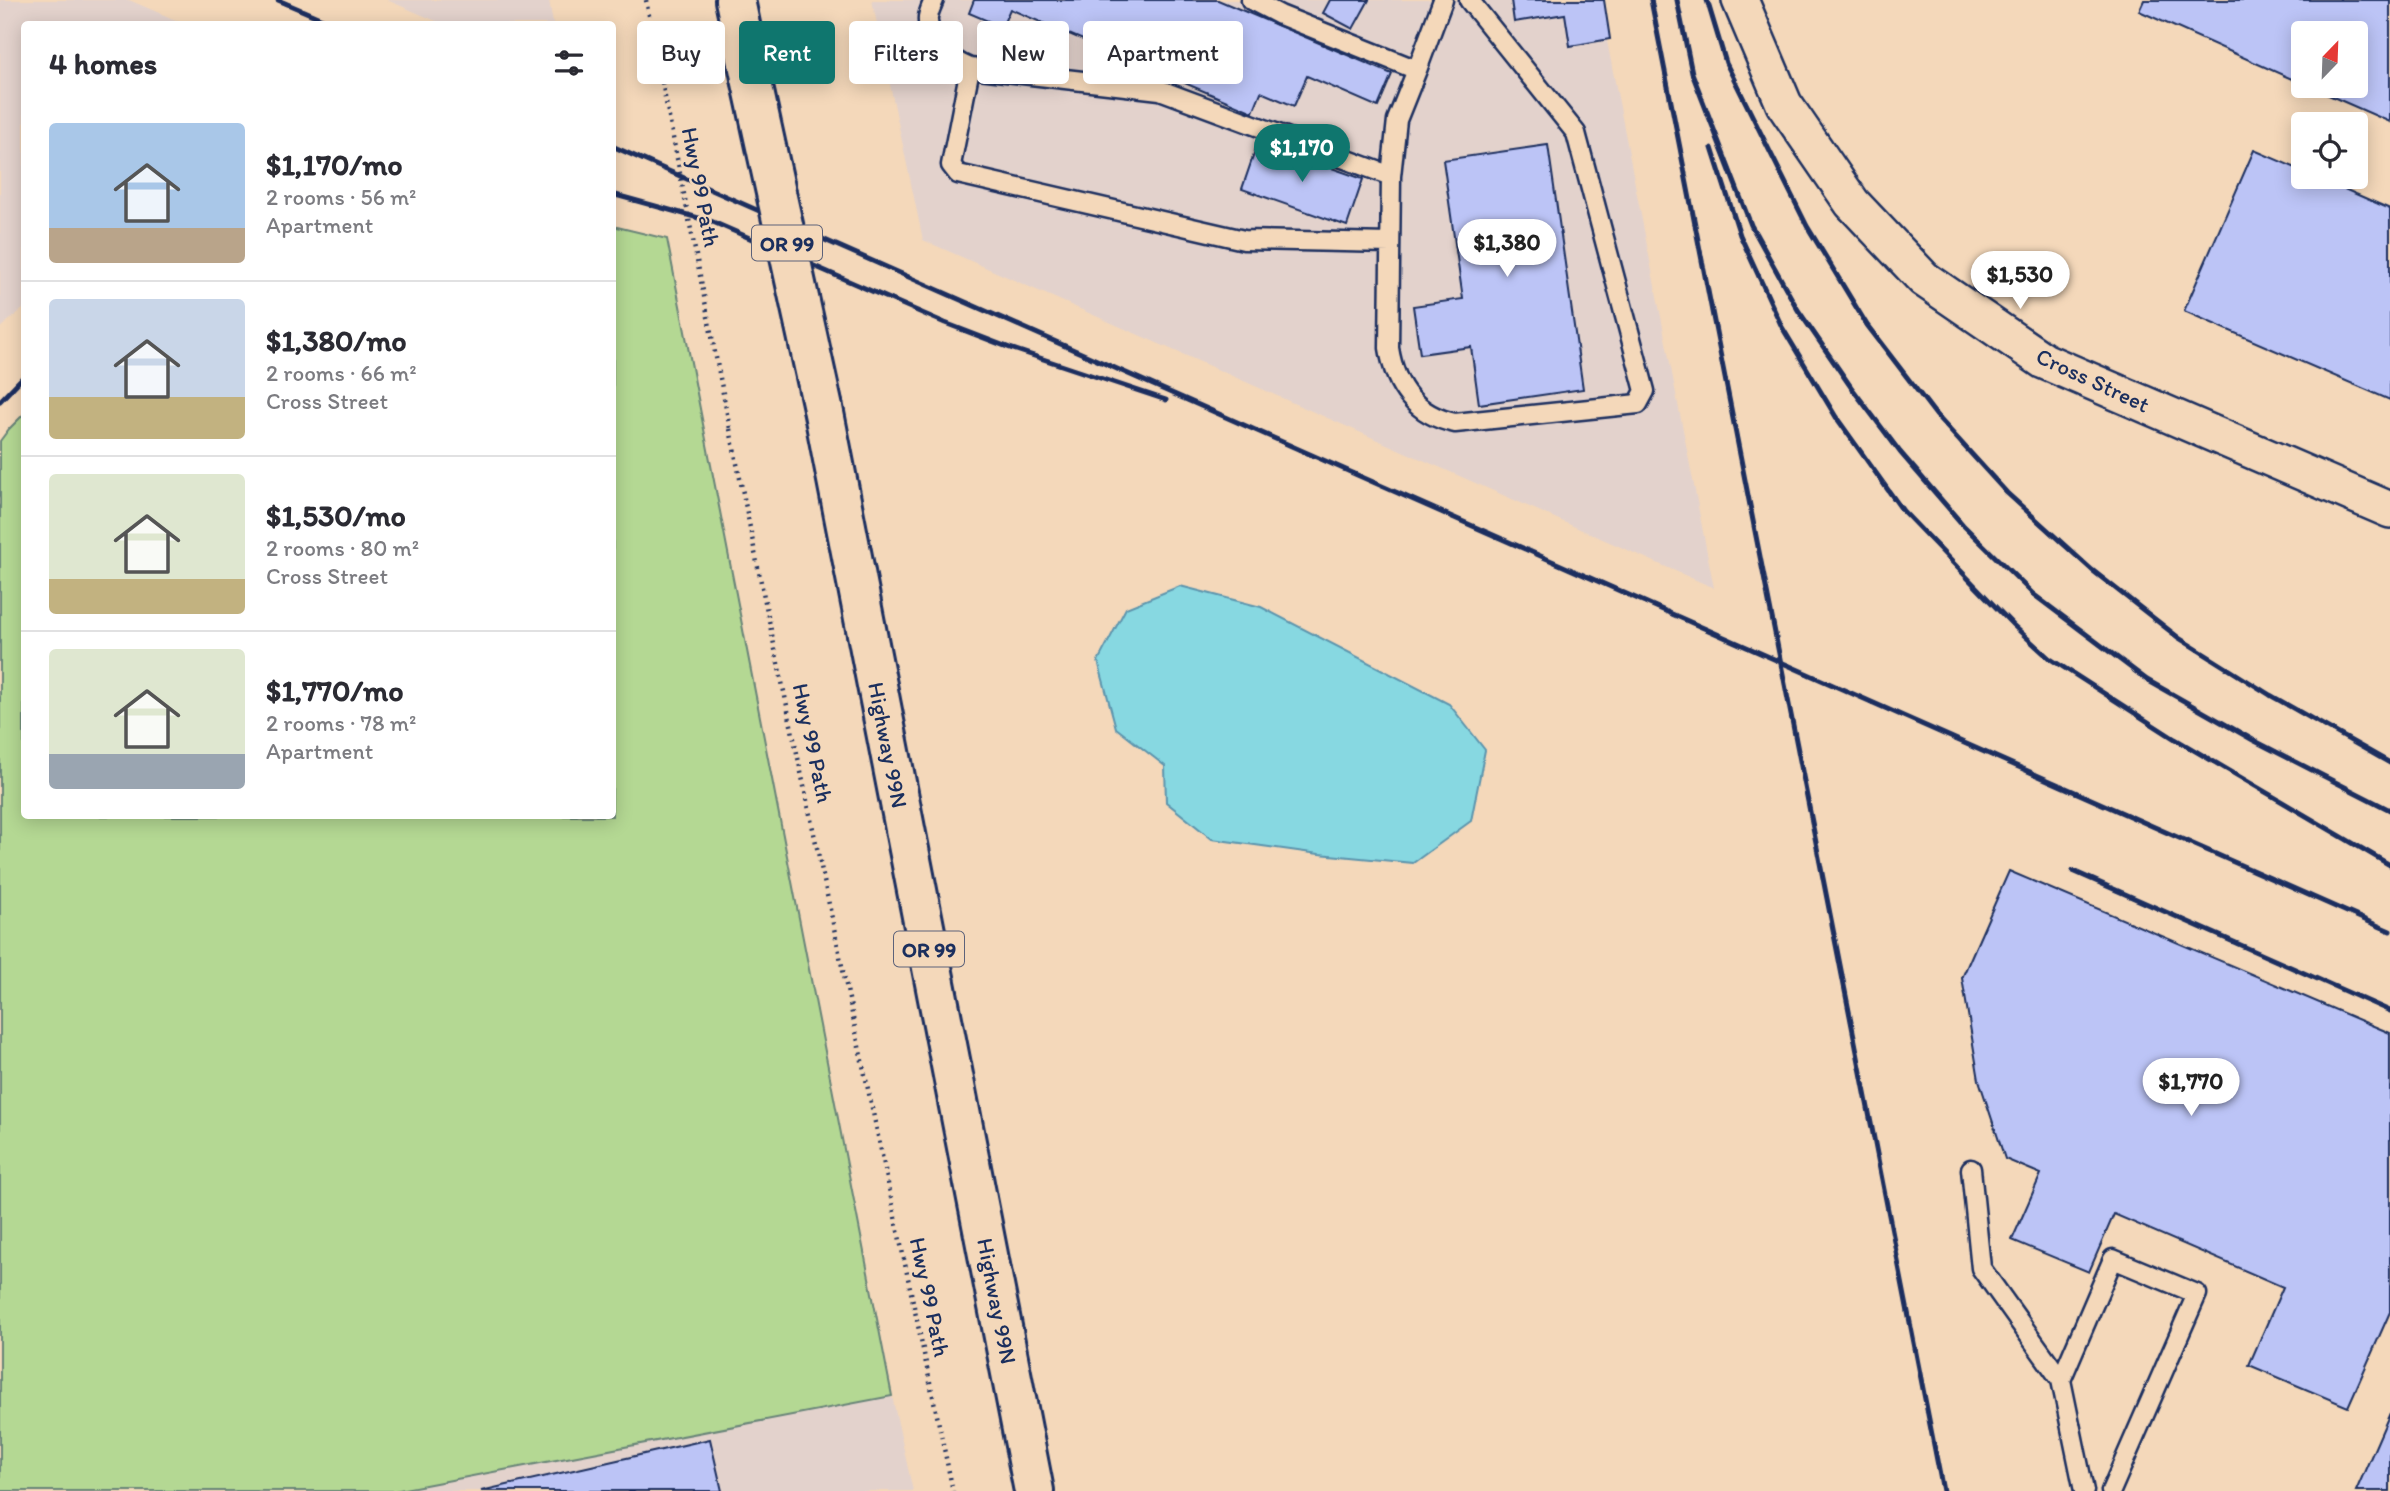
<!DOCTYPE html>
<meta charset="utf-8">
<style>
:root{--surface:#fff;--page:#f2f2f3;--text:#2b2b33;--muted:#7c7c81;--line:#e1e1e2;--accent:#0f766e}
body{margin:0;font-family:Itim,sans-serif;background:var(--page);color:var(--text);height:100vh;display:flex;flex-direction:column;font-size:26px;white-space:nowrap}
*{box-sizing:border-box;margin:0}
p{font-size:23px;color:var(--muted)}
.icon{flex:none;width:38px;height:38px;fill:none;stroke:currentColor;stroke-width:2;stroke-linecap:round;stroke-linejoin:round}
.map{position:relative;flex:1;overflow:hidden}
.drawer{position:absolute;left:21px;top:21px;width:595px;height:798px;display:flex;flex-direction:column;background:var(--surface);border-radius:7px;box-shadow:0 4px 18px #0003}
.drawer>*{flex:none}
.guide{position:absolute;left:637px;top:21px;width:665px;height:63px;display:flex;gap:14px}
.needle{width:46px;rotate:23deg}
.buttons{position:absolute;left:2291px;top:21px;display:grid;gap:14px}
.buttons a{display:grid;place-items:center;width:77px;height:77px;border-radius:7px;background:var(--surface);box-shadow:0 4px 18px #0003;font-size:35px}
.price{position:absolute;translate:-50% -60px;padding:0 16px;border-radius:24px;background:#fff;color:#222;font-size:23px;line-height:46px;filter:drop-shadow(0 2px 4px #0008)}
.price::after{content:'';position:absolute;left:50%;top:42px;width:21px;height:16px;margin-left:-10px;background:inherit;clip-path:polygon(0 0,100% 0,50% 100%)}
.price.active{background:var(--accent);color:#fff}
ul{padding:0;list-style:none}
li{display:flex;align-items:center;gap:21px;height:175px;padding:0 28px}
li+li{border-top:2px solid var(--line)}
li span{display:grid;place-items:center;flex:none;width:196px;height:140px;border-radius:7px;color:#555}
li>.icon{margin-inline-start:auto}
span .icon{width:84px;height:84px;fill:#fffc;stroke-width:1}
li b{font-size:30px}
h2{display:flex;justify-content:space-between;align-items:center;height:84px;padding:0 28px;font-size:30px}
.pill{padding:0 24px;border-radius:7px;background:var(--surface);box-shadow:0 4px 18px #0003;font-size:24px;line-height:63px}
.pill.active{background:var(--accent);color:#fff}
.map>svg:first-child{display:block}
.built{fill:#e3d2cc}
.green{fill:#b4d893;stroke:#688478;stroke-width:2}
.water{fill:#87d8e1;stroke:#5c94ad;stroke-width:2}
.building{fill:#bcc4f6;stroke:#1b2f5e;stroke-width:2}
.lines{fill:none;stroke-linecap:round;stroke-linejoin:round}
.service-casing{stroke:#1b2f5e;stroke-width:23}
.minor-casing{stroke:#1b2f5e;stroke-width:40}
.primary-casing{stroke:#1b2f5e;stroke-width:44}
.path{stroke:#1b2f5e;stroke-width:4.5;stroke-dasharray:2 5;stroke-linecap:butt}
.service{stroke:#f4d8ba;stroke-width:18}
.minor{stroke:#f4d8ba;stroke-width:35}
.primary{stroke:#f4d8ba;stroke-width:38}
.rail{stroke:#1b2f5e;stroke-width:5}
.primary-bridge-casing{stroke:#1b2f5e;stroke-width:44;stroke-linecap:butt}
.path-bridge{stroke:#1b2f5e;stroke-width:4.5;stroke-dasharray:2 5;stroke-linecap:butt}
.primary-bridge{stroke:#f4d8ba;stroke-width:38}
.labels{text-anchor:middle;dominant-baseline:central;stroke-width:5;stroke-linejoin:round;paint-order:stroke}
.shield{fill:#f4d8ba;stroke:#5c627a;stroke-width:2}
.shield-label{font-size:21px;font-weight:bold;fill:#1b2f5e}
.street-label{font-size:23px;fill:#1b2f5e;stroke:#f4d8ba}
</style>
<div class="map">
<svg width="2390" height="1491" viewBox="0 0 2390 1491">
<rect width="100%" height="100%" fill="#f4d8ba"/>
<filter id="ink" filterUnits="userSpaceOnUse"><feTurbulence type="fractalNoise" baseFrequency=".0143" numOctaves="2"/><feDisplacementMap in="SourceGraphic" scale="14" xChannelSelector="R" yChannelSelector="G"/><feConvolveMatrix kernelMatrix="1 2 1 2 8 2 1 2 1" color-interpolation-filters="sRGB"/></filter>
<g filter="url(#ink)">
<path class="built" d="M 0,0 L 129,0 L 185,24 L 24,24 L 24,308 L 0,328 Z
M 387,0 L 549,0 L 553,24 L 443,24 Z
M 872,0 L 1599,0 L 1714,588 L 923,240 Z
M 892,1396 L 913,1491 L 394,1491 Z"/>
<path class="green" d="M 613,226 L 667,239 L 892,1396 L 394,1491 L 0,1491 L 0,441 L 9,429 L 24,414 L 24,816 L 612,816 Z"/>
<path class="water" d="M 1180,586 L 1261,607 L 1449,704 L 1485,750 L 1471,821 L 1413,863 L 1319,854 L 1212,839 L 1166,802 L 1165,766 L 1116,728 L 1098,661 L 1126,608 Z"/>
<path class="building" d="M 974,0 L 1218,0 L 1392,74 L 1378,107 L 1307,76 L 1294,106 L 1261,92 L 1253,112 L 1010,9 L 1002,27 L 969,13 Z
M 1330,0 L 1369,0 L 1353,29 L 1323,13 Z
M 1511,0 L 1604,0 L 1610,39 L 1570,46 L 1565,14 L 1514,22 Z
M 2144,0 L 2390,0 L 2390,122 L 2308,86 L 2356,86 L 2356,33 L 2303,33 L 2303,84 L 2139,11 Z
M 1258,142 L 1363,179 L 1347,226 L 1242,189 Z
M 1548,145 L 1583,389 L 1479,404 L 1471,347 L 1420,354 L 1413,306 L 1463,299 L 1443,160 Z
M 2254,150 L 2303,171 L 2303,177 L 2317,177 L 2390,209 L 2390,400 L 2184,311 Z
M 2009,871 L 2390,1033 L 2390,1312 L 2348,1407 L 2249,1365 L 2283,1287 L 2114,1214 L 2089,1272 L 2012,1240 L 2041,1174 L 2005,1159 L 1979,1080 L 1962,978 Z
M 2390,1413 L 2390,1491 L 2356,1491 Z
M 710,1439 L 722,1491 L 481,1491 Z"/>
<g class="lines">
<g class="service-casing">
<path id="service" d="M 934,0 C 932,5 929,11 928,17 C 926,39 951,61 970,68 L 1160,90 L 1391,176 L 1389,348 C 1395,387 1416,415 1455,423 L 1638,404 L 1645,391 L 1576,133 L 1469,0
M 1251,0 L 1280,15 L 1417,70 L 1443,0
M 970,68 L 951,165 L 958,174 L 1244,240 L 1390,243
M 1391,176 L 1397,120 L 1417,70
M 1971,1169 L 1981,1268 L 2061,1380 L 2084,1491
M 2061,1380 L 2113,1259 L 2197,1294 L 2111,1491"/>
</g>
<g class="minor-casing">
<path id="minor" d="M 1740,0 L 1784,104 L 1852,203 L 1924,279 L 2044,361 L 2390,510"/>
</g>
<g class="primary-casing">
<path id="primary" d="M 735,0 L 751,78
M 823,408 L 1034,1491"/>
</g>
<path class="path" d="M 730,429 L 764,597 L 953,1491"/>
<use href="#service" class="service"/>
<use href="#minor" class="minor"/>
<use href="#primary" class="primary"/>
<path class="rail" d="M 278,0 L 334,24
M 1651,0 L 1943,1491
M 1677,0 L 1692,73 L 1751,225 L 1798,310 L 1851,387 L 1900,452 L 1963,525 L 2033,594 L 2147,680 L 2253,740 L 2390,810
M 1707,0 L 1726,63 L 1807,226 L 1867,325 L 1936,415 L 2007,493 L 2092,570 L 2179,638 L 2270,695 L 2390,763
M 612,146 L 2390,931
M 1712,148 L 1740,235 L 1782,327 L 1836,417 L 1903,511 L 2013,625 L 2049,658 L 2175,739 L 2390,865
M 612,194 L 713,222 L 945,323 L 1010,348 L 1166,400
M 0,401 L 24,376
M 2073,871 L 2390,1011"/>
<g class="primary-bridge-casing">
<path id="primary-bridge" d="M 751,78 L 823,408"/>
</g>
<path class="path-bridge" d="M 646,0 L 730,429"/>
<use href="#primary-bridge" class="primary-bridge"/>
</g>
</g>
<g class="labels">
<g class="shield">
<rect x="752" y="225.5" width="70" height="35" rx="5"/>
<rect x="894" y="931.5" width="70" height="35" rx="5"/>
</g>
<g class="shield-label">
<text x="787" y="243">OR 99</text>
<text x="929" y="949">OR 99</text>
</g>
<g class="street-label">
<text transform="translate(701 187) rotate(79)">Hwy 99 Path</text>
<text transform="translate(2093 380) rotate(25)">Cross Street</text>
<text transform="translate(813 743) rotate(78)">Hwy 99 Path</text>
<text transform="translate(888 745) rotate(79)">Highway 99N</text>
<text transform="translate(930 1297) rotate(78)">Hwy 99 Path</text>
<text transform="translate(997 1301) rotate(79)">Highway 99N</text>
</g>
</g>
</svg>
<div class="buttons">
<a><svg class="needle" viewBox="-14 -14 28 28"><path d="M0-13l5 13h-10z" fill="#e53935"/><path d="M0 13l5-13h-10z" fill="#7c7c81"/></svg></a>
<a><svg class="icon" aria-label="locate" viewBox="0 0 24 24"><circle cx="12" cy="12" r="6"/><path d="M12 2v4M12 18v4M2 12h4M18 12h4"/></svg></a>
</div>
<b class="price active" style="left:1302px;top:184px">$1,170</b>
<b class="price" style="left:1507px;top:279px">$1,380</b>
<b class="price" style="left:2020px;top:311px">$1,530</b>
<b class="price" style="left:2191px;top:1118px">$1,770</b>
<div class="guide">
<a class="pill">Buy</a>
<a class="pill active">Rent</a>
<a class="pill">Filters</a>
<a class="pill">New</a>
<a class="pill">Apartment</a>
</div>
<section class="drawer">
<h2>4 homes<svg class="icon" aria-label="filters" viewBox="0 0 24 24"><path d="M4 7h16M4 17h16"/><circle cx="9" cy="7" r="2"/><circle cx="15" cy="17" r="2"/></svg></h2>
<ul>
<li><span style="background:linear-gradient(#a9c7e8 75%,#b9a48a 0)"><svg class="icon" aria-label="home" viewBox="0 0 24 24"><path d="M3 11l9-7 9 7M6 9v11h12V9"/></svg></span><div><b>$1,170/mo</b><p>2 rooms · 56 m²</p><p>Apartment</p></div></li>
<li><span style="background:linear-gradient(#c9d6e8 70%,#c2b280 0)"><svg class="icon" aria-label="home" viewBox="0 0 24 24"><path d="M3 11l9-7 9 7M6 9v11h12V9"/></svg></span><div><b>$1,380/mo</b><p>2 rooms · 66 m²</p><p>Cross Street</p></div></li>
<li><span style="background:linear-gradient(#dfe7d0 75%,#c2b280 0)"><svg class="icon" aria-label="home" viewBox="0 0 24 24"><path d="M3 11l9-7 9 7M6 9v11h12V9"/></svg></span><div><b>$1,530/mo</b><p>2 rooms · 80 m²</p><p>Cross Street</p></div></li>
<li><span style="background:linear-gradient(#dfe7d0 75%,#9aa5b1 0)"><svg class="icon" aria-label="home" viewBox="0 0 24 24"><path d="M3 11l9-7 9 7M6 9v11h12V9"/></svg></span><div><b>$1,770/mo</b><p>2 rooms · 78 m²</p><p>Apartment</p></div></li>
</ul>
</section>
</div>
